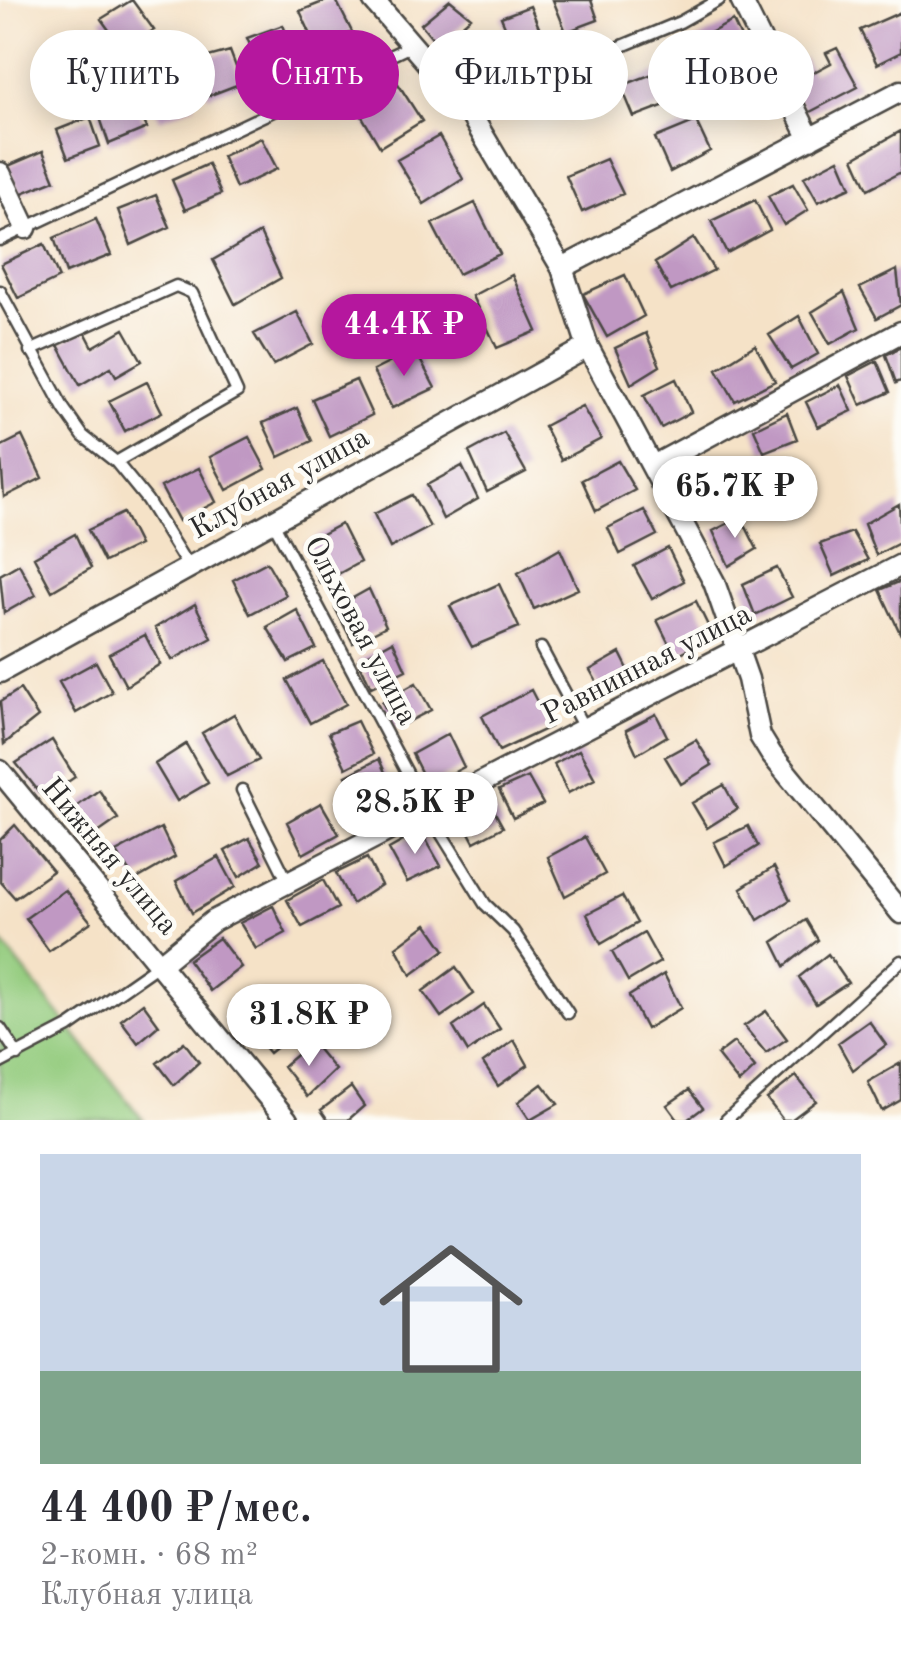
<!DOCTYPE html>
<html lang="ru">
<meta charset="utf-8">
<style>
:root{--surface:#fff;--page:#f7f7f7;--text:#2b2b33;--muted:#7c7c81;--accent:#b5179e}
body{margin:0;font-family:"Old Standard TT",serif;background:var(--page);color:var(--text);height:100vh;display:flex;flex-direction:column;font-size:38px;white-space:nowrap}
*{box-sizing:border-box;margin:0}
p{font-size:32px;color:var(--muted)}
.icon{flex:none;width:55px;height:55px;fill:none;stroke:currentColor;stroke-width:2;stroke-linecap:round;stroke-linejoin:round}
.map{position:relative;height:1120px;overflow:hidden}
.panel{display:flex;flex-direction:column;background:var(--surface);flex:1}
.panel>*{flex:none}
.hud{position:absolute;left:30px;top:30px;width:842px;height:90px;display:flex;gap:20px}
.price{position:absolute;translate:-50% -85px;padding:0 22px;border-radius:35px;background:#fff;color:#222;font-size:32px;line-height:65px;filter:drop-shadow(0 2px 5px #0008)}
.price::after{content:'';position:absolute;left:50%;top:60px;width:30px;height:22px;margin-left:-15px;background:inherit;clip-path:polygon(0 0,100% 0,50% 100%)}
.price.current{background:var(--accent);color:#fff}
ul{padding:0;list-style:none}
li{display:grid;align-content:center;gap:20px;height:530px;padding:0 40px}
li span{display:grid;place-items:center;height:310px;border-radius:0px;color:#555}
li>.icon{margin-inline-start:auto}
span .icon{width:180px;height:180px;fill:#fffc;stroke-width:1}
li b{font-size:42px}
.chip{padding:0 35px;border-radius:45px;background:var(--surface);box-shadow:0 5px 25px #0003;font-size:35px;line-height:90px}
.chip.current{background:var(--accent);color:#fff}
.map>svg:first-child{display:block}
.green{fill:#94cc7f;stroke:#607c55;stroke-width:2.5}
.building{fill:#c098c3}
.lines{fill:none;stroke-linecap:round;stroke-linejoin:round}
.lane-casing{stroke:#494642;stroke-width:15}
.street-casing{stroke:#494642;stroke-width:25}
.lane{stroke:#fff;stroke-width:10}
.street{stroke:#fff;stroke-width:20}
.labels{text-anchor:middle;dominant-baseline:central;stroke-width:9;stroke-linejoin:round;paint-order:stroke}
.street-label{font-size:30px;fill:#2b2b2b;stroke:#fdfcf7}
</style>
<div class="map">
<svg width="901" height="1120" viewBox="0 0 901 1120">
<rect width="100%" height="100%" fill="#fdfcf7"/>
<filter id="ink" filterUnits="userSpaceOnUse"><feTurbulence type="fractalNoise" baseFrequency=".01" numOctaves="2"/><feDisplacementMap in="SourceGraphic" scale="20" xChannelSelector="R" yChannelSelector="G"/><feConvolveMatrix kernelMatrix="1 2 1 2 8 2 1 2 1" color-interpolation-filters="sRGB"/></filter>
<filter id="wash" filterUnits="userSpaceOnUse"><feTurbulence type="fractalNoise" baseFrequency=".0048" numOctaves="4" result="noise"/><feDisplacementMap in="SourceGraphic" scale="40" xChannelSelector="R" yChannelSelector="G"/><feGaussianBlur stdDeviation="2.25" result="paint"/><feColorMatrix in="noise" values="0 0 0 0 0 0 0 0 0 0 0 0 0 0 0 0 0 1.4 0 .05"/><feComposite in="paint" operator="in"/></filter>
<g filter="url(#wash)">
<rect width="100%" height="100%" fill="#f5e2c7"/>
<path class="green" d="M 0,940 L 143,1120 L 0,1120 Z"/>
<g id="blocks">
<path class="building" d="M 132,0 L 154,30 L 122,48 L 101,19 Z
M 328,0 L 336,0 L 352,32 L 317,48 L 300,11 Z
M 450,0 L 471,17 L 438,45 L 421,24 Z
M 553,0 L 591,0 L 598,20 L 566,32 Z
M 530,6 L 545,42 L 517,55 L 501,17 Z
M 901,12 L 901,52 L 877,64 L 860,30 Z
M 733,21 L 750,57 L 709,77 L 693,42 Z
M 283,25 L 297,61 L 262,73 L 247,38 Z
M 481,35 L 493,64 L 470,76 L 458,47 Z
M 837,48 L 858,87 L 808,113 L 777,72 L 804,58 L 812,73 L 831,63 L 826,53 Z
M 230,51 L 242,83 L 208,96 L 197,60 Z
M 660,71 L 673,102 L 634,117 L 621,86 Z
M 182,72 L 195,105 L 160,119 L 143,85 Z
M 395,79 L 422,121 L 380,147 L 354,103 Z
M 133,97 L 147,128 L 109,144 L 98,112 Z
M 90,117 L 100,146 L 68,158 L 57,130 Z
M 696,121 L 710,151 L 670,172 L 655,138 Z
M 901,131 L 901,172 L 868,189 L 854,158 Z
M 439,136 L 463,179 L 424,204 L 397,160 Z
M 261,138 L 277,169 L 236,188 L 222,156 Z
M 43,151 L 55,180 L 20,194 L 8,166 Z
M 606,159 L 623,194 L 582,212 L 566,176 Z
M 839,159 L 851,187 L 818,202 L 804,177 Z
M 208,164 L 221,194 L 185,210 L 172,180 Z
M 793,184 L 808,210 L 784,225 L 768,196 Z
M 156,195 L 170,227 L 131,245 L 118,210 Z
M 755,200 L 770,230 L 727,253 L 711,221 Z
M 475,203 L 500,254 L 458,274 L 432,224 Z
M 96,219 L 111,255 L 66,273 L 54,238 Z
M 260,233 L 281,278 L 235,304 L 213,260 Z
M 694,238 L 714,270 L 671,291 L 655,263 Z
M 44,244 L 59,278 L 18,298 L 1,264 Z
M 897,270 L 901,305 L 877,318 L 860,288 Z
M 512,275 L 537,331 L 497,348 L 472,296 Z
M 625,275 L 644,316 L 607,337 L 583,294 Z
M 844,292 L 859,328 L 830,344 L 812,312 Z
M 297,312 L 313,344 L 273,365 L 254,334 Z
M 799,316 L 818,354 L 791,369 L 769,335 Z
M 124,329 L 142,361 L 116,376 L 111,367 L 80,385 L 58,345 L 84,330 L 93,347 Z
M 646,333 L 660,366 L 631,384 L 615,348 Z
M 755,345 L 775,381 L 735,401 L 717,369 Z
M 901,347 L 901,381 L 896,383 L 886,355 Z
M 415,350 L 435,388 L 392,408 L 373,371 Z
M 877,361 L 890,392 L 861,405 L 848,376 Z
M 676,379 L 691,412 L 661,428 L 644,395 Z
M 356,380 L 372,415 L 329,436 L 312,399 Z
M 147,382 L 162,412 L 125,431 L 109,401 Z
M 840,385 L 852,411 L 818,427 L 806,402 Z
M 582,406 L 601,439 L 561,460 L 544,426 Z
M 297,408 L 312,441 L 279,457 L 263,423 Z
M 787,413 L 797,439 L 764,452 L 754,429 Z
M 504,433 L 526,472 L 487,492 L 469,452 Z
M 22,436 L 42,478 L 4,497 L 0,447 Z
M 249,437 L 266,469 L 227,490 L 210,457 Z
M 708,460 L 722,487 L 696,501 L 683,473 Z
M 618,461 L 635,490 L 596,511 L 582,480 Z
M 462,466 L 478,499 L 443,519 L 427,485 Z
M 199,468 L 216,502 L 179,521 L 161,487 Z
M 412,495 L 430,527 L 390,548 L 374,514 Z
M 899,504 L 901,542 L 876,555 L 864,524 Z
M 644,510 L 657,535 L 620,554 L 608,528 Z
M 123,513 L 139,545 L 104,562 L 88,530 Z
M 741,517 L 757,549 L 729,566 L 713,531 Z
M 341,524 L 360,562 L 320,584 L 303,544 Z
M 852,532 L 868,560 L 834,576 L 820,544 Z
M 75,534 L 91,568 L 52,591 L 34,557 Z
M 668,548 L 684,581 L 652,599 L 634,566 Z
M 560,549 L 578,589 L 534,609 L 518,573 Z
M 267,562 L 286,595 L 250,614 L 233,580 Z
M 19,564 L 36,595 L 4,613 L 0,575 Z
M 777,568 L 792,597 L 755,615 L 743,584 Z
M 901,581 L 901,635 L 880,590 Z
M 499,584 L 519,627 L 472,647 L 450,606 Z
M 369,589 L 386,626 L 353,643 L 335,608 Z
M 696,601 L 713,636 L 675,656 L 657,620 Z
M 195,604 L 212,638 L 172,660 L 155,628 Z
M 297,610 L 316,648 L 288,662 L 267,627 Z
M 145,635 L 160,664 L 126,686 L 109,654 Z
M 393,641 L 406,670 L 371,687 L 358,660 Z
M 620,653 L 635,683 L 606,698 L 590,670 Z
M 323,661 L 346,704 L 310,723 L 287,680 Z
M 96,662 L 112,692 L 76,713 L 59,682 Z
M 416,683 L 431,710 L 396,728 L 382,702 Z
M 20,689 L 38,717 L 4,744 L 0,702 Z
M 531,690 L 550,727 L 499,751 L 482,716 Z
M 234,714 L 259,760 L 227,776 L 202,733 Z
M 656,714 L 667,736 L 637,754 L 626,730 Z
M 357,721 L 373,754 L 346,768 L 329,733 Z
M 448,734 L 464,767 L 428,786 L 412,754 Z
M 52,740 L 75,777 L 44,798 L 16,763 Z
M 696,740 L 712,765 L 681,784 L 665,757 Z
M 186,744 L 208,783 L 177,801 L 155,764 Z
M 579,750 L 595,779 L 568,793 L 554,764 Z
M 379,759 L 397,799 L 365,815 L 346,776 Z
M 528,777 L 543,804 L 513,818 L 499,790 Z
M 724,785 L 737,809 L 707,828 L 692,803 Z
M 99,790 L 118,819 L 85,842 L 65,815 Z
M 487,798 L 503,827 L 474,842 L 458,811 Z
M 321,803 L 339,834 L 303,854 L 287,822 Z
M 15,825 L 53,871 L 15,898 L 0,881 L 0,840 Z
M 748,826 L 758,846 L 726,866 L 714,842 Z
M 161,828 L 175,857 L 135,880 L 116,852 Z
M 421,831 L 441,866 L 407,882 L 389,849 Z
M 585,837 L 605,874 L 565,896 L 548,857 Z
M 249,838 L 263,862 L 239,877 L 225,851 Z
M 219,857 L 235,887 L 192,913 L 176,881 Z
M 367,858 L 381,885 L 352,904 L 336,873 Z
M 774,867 L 790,900 L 758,920 L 741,888 Z
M 323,880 L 338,908 L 302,927 L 287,900 Z
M 65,890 L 91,922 L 49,951 L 26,918 Z
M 622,896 L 637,923 L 601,944 L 587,914 Z
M 273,906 L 286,933 L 256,949 L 240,923 Z
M 806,920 L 818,940 L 785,966 L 773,942 Z
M 427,924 L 445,950 L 411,975 L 396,947 Z
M 644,933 L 660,962 L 628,981 L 612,952 Z
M 219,938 L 241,967 L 210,991 L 188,960 Z
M 828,954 L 848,983 L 816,1004 L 799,977 Z
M 456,967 L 474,994 L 441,1017 L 423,991 Z
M 664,974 L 681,1008 L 646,1029 L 629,996 Z
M 276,998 L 299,1029 L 269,1053 L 244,1023 Z
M 143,1003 L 159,1025 L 138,1043 L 121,1020 Z
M 484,1005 L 500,1029 L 468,1052 L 453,1027 Z
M 766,1011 L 787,1039 L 766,1053 L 744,1026 Z
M 869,1021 L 886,1045 L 853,1070 L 838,1043 Z
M 514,1040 L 528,1065 L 498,1086 L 483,1063 Z
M 184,1042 L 199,1062 L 174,1085 L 157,1063 Z
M 312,1042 L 335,1070 L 307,1097 L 283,1066 Z
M 734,1042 L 755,1068 L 739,1083 L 717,1055 Z
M 901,1063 L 901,1100 L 882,1111 L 868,1082 Z
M 796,1076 L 816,1101 L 791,1120 L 783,1120 L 767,1099 Z
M 542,1084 L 558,1104 L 530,1120 L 518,1102 Z
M 351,1087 L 364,1106 L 348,1120 L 328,1120 L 321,1110 Z
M 689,1090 L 703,1108 L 687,1120 L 678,1120 L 667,1105 Z"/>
</g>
</g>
<g filter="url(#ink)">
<use href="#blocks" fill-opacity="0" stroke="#494642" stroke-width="2.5"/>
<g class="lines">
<g class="lane-casing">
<path id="lane" d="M 468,110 L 680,22 L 719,0
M 0,240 L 415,44
M 0,291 L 64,409 L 83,436 L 116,462 L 147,500 L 189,568
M 30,351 L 176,286 L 192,293 L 237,392 L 116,462
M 273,522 L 428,812 L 485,904 L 513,931 L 568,1013
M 541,648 L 585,730
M 242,790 L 288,882
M 0,1028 L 18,1055
M 0,1063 L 69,1027 L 158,965
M 726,1120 L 901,961"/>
</g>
<g class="street-casing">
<path id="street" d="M 373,0 L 468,110 L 562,268 L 588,347 L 714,582 L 748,679 L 760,736 L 771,754 L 901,913
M 741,0 L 810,139
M 0,173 L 26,228
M 562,268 L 901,91
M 653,466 L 901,332
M 0,672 L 588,347
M 0,771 L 287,1120
M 159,965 L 213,921 L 901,565"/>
</g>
<use href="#lane" class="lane"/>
<use href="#street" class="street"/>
</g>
</g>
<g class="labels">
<g class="street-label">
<text transform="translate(280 484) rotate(-29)">Клубная улица</text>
<text transform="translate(360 631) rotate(62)">Ольховая улица</text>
<text transform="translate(647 665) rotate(-27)">Равнинная улица</text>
<text transform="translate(109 857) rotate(50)">Нижняя улица</text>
</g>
</g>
</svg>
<b class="price current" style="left:404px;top:379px">44.4K ₽</b>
<b class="price" style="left:735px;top:541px">65.7K ₽</b>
<b class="price" style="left:415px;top:857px">28.5K ₽</b>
<b class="price" style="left:309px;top:1069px">31.8K ₽</b>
<div class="hud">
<a class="chip">Купить</a>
<a class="chip current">Снять</a>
<a class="chip">Фильтры</a>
<a class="chip">Новое</a>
</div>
</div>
<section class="panel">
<ul>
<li><span style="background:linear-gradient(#c9d6e8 70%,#7fa58c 0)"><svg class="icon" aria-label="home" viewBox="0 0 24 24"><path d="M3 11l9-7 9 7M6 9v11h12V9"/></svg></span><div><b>44 400 ₽/мес.</b><p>2-комн. · 68 m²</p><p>Клубная улица</p></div></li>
</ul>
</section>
